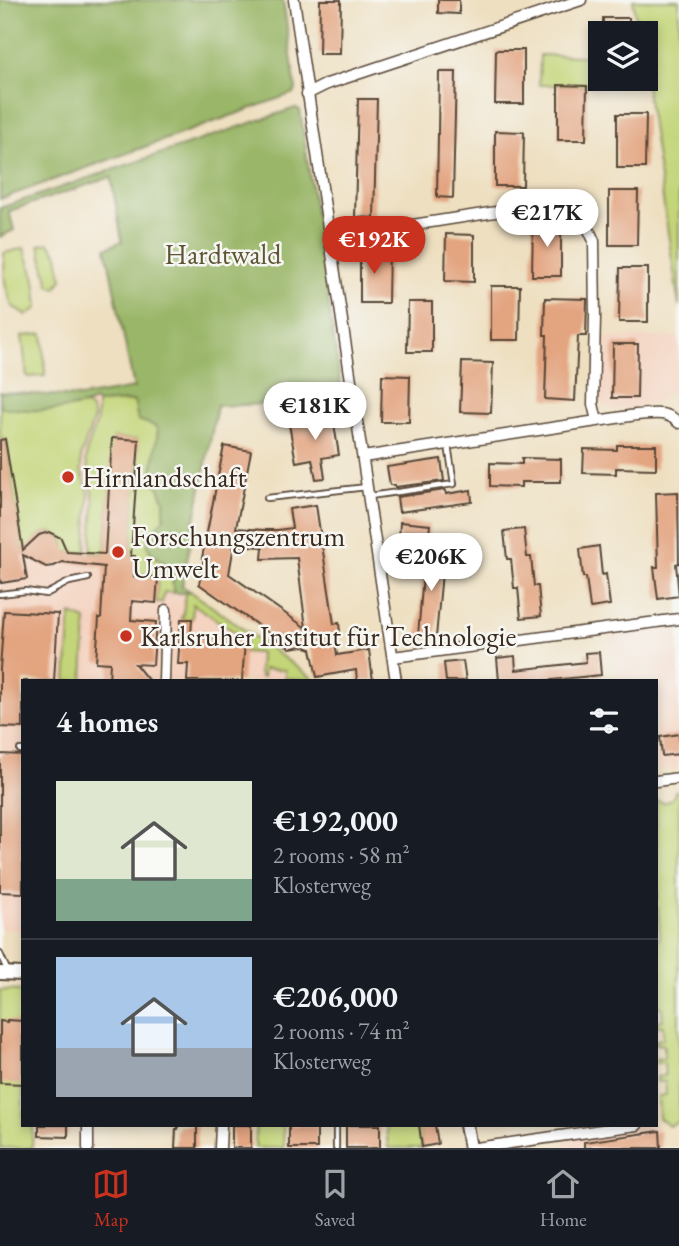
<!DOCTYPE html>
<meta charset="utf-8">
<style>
:root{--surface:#171b24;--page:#242831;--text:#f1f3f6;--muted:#9ea1a6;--line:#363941;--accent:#c8321e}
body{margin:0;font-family:"EB Garamond",serif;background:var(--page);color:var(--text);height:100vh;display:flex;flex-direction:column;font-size:26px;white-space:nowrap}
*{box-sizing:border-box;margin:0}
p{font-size:23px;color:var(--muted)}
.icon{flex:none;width:38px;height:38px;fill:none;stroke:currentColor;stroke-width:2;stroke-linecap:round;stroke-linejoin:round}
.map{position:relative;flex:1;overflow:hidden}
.drawer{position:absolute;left:21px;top:679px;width:637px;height:448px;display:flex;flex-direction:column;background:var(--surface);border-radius:0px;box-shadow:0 4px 10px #0003}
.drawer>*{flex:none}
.controls{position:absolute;left:588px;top:21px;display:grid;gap:14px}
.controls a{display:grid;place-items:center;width:70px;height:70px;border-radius:0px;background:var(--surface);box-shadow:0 4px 10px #0003;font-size:35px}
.price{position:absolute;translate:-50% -60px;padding:0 16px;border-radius:24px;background:#fff;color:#222;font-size:23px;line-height:46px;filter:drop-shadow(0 2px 4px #0008)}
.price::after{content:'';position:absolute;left:50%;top:42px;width:21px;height:16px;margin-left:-10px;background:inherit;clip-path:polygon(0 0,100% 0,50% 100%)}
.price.selected{background:var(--accent);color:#fff}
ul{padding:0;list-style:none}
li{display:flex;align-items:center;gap:21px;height:175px;padding:0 35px}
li+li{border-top:2px solid var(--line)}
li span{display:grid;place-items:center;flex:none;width:196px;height:140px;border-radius:0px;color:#555}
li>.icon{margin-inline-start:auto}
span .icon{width:84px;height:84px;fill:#fffc;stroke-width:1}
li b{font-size:30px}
h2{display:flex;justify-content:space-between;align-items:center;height:84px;padding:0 35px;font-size:30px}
.dock{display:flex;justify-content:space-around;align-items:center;height:98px;border-top:2px solid var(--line);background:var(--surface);font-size:19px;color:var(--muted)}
.dock a{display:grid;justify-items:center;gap:4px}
.dock .selected{color:var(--accent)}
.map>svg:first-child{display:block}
.built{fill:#f4d3c0}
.green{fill:#c3d578;stroke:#7f804b;stroke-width:2}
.forest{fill:#9ab668;stroke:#6a7043;stroke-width:2}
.building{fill:#e3a480;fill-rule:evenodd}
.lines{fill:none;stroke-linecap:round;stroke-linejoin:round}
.service-casing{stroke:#564536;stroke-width:8}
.minor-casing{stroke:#564536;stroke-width:13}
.tertiary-casing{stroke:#564536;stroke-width:16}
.service{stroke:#fff;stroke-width:4.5}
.minor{stroke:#fff;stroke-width:10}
.tertiary{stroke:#fff;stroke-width:12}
.poi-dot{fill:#c8321e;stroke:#f6f6f2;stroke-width:2.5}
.labels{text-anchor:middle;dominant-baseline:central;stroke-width:5;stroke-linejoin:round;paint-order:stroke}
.park-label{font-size:28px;fill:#5d5534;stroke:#f6f6f2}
.poi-label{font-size:28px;fill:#3b2a1e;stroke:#f6f6f2;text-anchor:start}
</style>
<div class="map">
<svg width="679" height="1148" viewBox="0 0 679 1148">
<rect width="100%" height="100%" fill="#f6f6f2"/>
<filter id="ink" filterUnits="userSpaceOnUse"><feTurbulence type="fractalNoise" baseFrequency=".0143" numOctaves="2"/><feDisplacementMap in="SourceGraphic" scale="14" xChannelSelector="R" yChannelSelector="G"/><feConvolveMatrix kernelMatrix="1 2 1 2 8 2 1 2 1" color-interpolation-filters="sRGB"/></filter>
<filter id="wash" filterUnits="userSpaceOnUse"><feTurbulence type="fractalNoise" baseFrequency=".00686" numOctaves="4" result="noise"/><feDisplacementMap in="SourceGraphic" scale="28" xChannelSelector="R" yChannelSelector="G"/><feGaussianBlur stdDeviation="1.57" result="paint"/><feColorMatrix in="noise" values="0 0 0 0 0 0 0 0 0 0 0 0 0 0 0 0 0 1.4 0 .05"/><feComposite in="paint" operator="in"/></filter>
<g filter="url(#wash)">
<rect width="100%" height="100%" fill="#eedfc0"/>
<path class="built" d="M 604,337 L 679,337 L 679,392 L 664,394 L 664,400 L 634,407 L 613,409 L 606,407 L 599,401 Z
M 144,386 L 217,406 L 182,586 L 316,681 L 23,681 L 23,930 L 0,929 L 0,392 L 81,397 Z
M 679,626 L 679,768 L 658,770 L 656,769 L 656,681 L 617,681 L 609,634 Z
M 575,1125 L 655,1125 L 660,1131 L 661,1148 L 562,1148 L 562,1146 Z"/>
<path class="green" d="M 633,0 L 679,0 L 679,306 L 645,79 L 646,33 L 638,33 Z
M 540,55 L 590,56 L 596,85 L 539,85 Z
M 49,243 L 58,255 L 62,279 L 56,288 L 49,285 L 39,245 Z
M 24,248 L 35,279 L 38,308 L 26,315 L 12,306 L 5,283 L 4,253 Z
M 43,334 L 45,376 L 27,377 L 22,336 Z
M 134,401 L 158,430 L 152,472 L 154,481 L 159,488 L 164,500 L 164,519 L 148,538 L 148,543 L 154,557 L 165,563 L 172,574 L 173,593 L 164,592 L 162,603 L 156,603 L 158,577 L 130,576 L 134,570 L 135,557 L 131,556 L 136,479 L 140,478 L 140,472 L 137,472 L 138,440 L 113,438 L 105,554 L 91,553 L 94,501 L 86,460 L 87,450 L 97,421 L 97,403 Z
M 86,405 L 91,409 L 94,418 L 81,456 L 81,470 L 89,493 L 86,553 L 65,552 C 65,540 60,535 49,532 C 38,534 33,539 31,550 L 22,549 L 6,439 L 0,439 L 0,407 C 33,413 53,408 86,405 Z
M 190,591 L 316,681 L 285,678 L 285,670 L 264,669 L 263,677 L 261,677 L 259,673 L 260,653 L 244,652 L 245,639 L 193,604 L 192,619 L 181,620 L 181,617 L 183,617 L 185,593 Z
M 71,614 L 86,620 L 83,681 L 66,681 Z
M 675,791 L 679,791 L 679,1123 L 675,1123 L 669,1126 L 659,1118 L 658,1096 L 666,1095 L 665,1082 L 657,1082 L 657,1077 L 665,1076 L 664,1063 L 656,1063 L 656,1059 L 664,1058 L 664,1045 L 656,1044 L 656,1040 L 663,1039 L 663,1026 L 656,1026 L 656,1021 L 663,1020 L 662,1007 L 656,1007 L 657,939 L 660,939 L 658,908 L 656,908 L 656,899 L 658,898 L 656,800 C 665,805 674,801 675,791 Z
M 0,990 L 23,991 L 23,1125 L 33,1125 L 32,1148 L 0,1148 Z
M 256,1125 L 283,1125 L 284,1148 L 255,1148 Z
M 386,1125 L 419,1125 L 422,1148 L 388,1148 Z"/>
<path class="forest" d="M 0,0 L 283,0 L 296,90 L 294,93 L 0,199 Z
M 295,108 L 300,110 L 343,401 L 217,406 L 182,586 L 190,591 L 184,593 L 173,593 C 174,583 173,574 167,566 C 160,556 141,554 150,535 C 153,529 160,524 164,518 L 164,500 L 159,488 L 154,481 L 152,472 L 158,430 L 155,426 L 138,420 L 134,401 L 97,403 L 96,401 C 65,413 32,412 0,407 L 0,392 L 81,397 L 134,388 L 106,248 L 122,241 L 111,177 L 9,211 L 14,230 L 0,237 L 0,208 Z"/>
<g id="blocks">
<path class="building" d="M 320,0 L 341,0 L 340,54 L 319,54 Z
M 438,0 L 459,0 L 459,14 L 438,13 Z
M 603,18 L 629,18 L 629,33 L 603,33 Z
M 496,50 L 524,50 L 524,104 L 495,104 Z
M 439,72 L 456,72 L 453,198 L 437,197 Z
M 558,85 L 587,86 L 586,140 L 558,140 Z
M 358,99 L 377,99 L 374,218 L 355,217 Z
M 617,114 L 646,114 L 645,168 L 617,168 Z
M 495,131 L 524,132 L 523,186 L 495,186 Z
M 609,191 L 638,191 L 637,245 L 609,245 Z
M 533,222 L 561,222 L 561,276 L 532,276 Z
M 446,234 L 474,235 L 474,282 L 445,281 Z
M 360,249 L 389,249 L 388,303 L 360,303 Z
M 620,268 L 648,268 L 648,322 L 619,322 Z
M 491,286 L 520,286 L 519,340 L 491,340 Z
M 545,298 L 587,299 L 586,336 L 578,336 L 575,401 L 545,399 L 547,335 L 544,335 Z
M 408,302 L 432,302 L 432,352 L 407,352 Z
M 613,344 L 638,344 L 637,398 L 612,398 Z
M 462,362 L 493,363 L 491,413 L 460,412 Z
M 382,375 L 410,376 L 409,422 L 381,422 Z
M 330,416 L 330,418 L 333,418 L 339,455 L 322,458 L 325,478 L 316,479 L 312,459 L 296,462 L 289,424 Z
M 112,438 L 139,440 L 131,556 L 135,556 L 134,576 L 158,577 L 156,603 L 132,601 L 131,620 L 156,622 L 153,665 L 135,664 L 149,681 L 109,681 L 110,663 L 96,662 L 99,618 L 101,618 L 104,567 L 62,562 L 54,566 L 46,567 L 23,555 L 27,579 L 1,583 L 0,577 L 0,440 L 5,439 L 23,550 L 39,535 L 49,532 L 61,538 L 67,552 L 105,554 Z
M 617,445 L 656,445 L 656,469 L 616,468 L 616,474 L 583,473 L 584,449 L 617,450 Z
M 224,446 L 251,451 L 236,528 L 264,530 L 278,530 L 292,528 L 289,509 L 316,505 L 334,624 L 339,623 L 340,633 L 334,634 L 337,655 L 369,650 L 373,681 L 357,681 L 356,670 L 317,677 L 311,649 L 304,646 L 290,648 L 199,584 L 204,558 L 202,558 ZM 234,545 L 263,547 L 262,559 L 297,558 L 306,628 L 229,574 Z
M 522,458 L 561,459 L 561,482 L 521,482 L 521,487 L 490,486 L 490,463 L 522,464 Z
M 441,459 L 444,481 L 395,487 L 395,485 L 390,485 L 387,467 Z
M 445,490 L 446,494 L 471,490 L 472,502 L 399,512 L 397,497 Z
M 678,492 L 679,563 L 676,564 L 679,596 L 658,599 L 654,567 L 658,567 L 656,493 Z
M 400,522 L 430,525 L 428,543 L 399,541 Z
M 524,529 L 527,557 L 531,557 L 534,586 L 538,586 L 541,616 L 521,618 L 518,588 L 514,588 L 511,559 L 507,559 L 504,531 Z
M 599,546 L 602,575 L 606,574 L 610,605 L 590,608 L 586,577 L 583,577 L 580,549 Z
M 425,550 L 444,551 L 436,637 L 418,636 Z
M 4,611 L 58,614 L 54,681 L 23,681 L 23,728 L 0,727 L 0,669 Z
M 181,619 L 192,619 L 191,637 L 245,641 L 242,681 L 187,681 L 188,664 L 178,664 Z
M 599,652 L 601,675 L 542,681 L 499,681 L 497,658 L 515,656 L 516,670 L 586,662 L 585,653 Z
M 463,661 L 466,681 L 446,681 L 444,663 Z
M 679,734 L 679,754 L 662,756 L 660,737 Z
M 0,754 L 23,755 L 23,893 L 0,892 Z
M 7,1020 L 23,1021 L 23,1084 L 0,1083 L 0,1021 L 7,1022 Z
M 39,1125 L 68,1125 L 68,1137 L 39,1136 Z
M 178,1125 L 197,1125 L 197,1148 L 175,1148 L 176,1129 L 178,1129 Z
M 232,1125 L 251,1125 L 251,1148 L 232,1148 Z
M 289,1125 L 317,1125 L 317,1148 L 289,1148 Z
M 346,1125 L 380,1125 L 380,1148 L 346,1148 Z
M 419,1125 L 435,1125 L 438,1144 L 422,1147 Z
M 660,1131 L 661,1148 L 584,1148 L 584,1142 Z"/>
</g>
</g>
<g filter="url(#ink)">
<use href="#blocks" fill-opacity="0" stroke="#564536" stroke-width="2"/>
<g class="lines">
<g class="service-casing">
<path id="service" d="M 370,496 L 454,484 L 448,445
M 267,498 L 367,487
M 0,594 L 26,591 L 46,594 L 69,582 L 88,578
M 20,750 L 23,750
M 0,954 L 8,972
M 336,1125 L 336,1148"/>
</g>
<g class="minor-casing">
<path id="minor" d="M 294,0 L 396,681
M 307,94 L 327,84 L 581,0
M 329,238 L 547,204 L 561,206 L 575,212 L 585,221 L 594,241 L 595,317 L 593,404 L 597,421
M 363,457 L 636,415 C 653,414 666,410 679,423
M 393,657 L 679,619
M 164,681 L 166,610
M 656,781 L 679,778
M 88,1148 L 88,1125
M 220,1148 L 221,1125
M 476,1148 L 637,1125"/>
</g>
<g class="tertiary-casing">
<path id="tertiary" d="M 0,973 L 23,974
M 466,1125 L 470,1148"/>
</g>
<use href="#service" class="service"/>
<use href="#minor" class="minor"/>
<use href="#tertiary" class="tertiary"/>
</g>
</g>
<g class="poi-dot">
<circle cx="68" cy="477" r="7"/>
<circle cx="118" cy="552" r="7"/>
<circle cx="126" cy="636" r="7"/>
</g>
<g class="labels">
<g class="park-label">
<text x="223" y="254">Hardtwald</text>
</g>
<g class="poi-label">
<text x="82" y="477">Hirnlandschaft</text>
<text x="132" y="536">Forschungszentrum<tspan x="132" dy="32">Umwelt</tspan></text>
<text x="140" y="636">Karlsruher Institut für Technologie</text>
</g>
</g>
</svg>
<div class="controls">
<a><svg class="icon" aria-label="layers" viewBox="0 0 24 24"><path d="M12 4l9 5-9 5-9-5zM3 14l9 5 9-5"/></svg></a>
</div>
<b class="price" style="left:547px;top:249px">€217K</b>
<b class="price selected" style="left:374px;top:276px">€192K</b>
<b class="price" style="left:315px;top:442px">€181K</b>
<b class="price" style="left:431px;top:593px">€206K</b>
<section class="drawer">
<h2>4 homes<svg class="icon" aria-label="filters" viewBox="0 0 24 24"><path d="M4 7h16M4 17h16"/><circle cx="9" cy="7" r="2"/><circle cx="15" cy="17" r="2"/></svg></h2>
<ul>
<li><span style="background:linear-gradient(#dfe7d0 70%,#7fa58c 0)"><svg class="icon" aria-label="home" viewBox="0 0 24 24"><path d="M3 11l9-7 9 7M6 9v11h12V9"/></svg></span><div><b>€192,000</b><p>2 rooms · 58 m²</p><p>Klosterweg</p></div></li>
<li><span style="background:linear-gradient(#a9c7e8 65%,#9aa5b1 0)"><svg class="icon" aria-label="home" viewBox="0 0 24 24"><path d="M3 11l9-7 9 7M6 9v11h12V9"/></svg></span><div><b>€206,000</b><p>2 rooms · 74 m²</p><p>Klosterweg</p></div></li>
</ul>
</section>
</div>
<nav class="dock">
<a class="selected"><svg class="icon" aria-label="map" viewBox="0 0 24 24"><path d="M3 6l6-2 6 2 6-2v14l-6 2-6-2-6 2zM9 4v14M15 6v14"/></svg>Map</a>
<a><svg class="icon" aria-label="saved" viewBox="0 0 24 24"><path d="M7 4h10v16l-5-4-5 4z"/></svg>Saved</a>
<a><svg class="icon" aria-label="home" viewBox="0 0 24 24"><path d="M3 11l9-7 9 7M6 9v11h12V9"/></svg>Home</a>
</nav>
